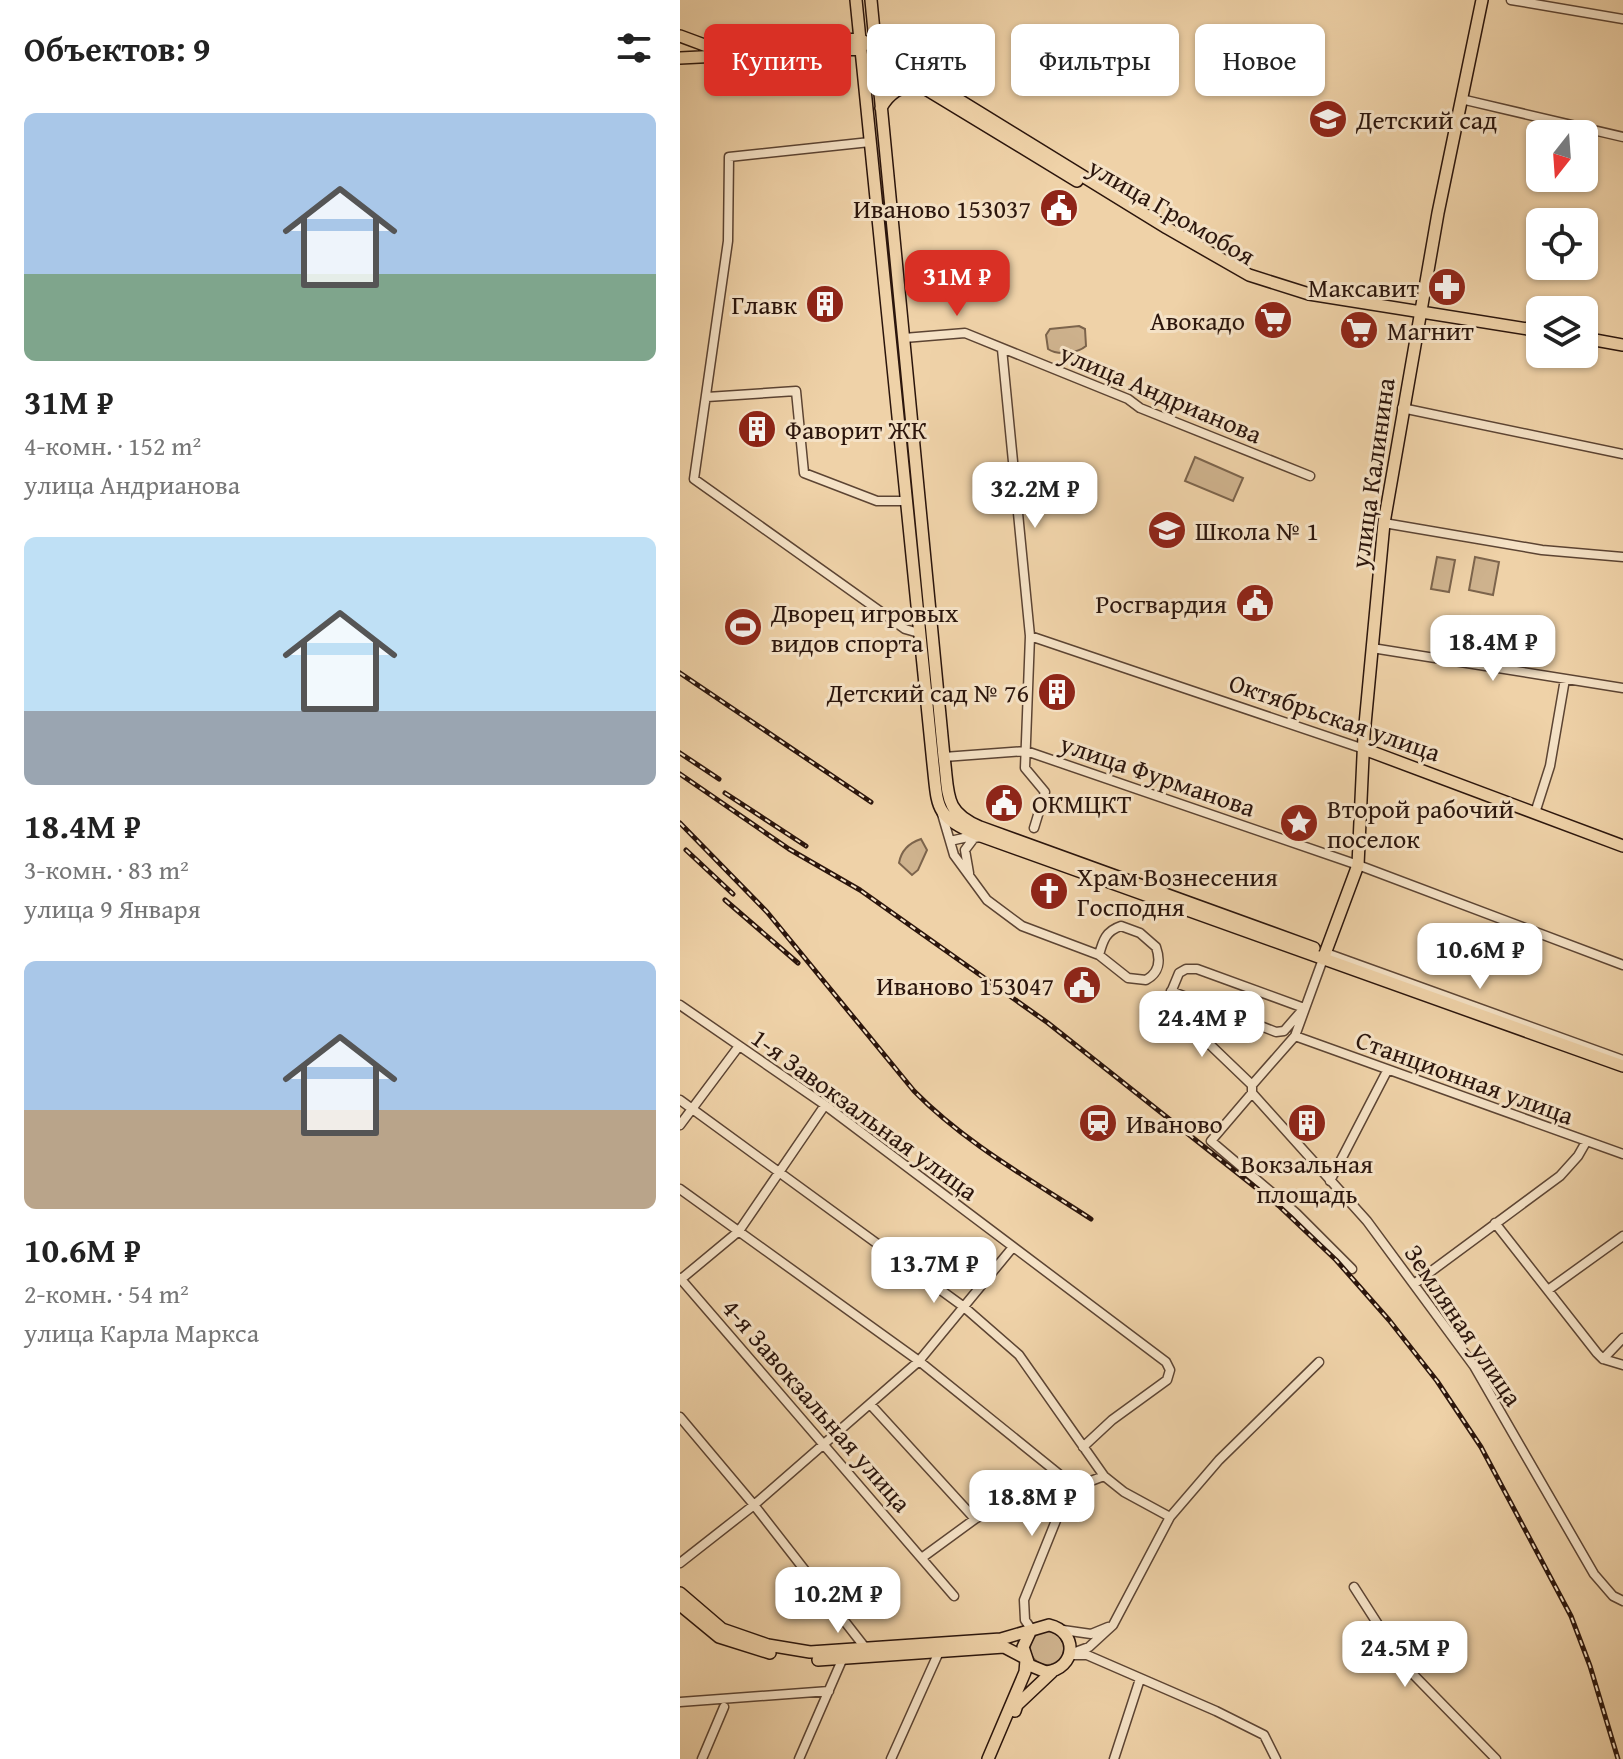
<!DOCTYPE html>
<html lang="ru">
<meta charset="utf-8">
<style>
:root{--surface:#fff;--page:#f2f2f2;--text:#222;--muted:#767676;--accent:#d93025}
body{margin:0;font-family:"Gentium Book Plus",serif;background:var(--page);color:var(--text);height:100vh;display:flex;flex-direction:column;font-size:30px;white-space:nowrap}
*{box-sizing:border-box;margin:0}
p{font-size:26px;color:var(--muted)}
.icon{flex:none;width:44px;height:44px;fill:none;stroke:currentColor;stroke-width:2;stroke-linecap:round;stroke-linejoin:round}
.map{position:relative;flex:1;overflow:hidden}
.sheet{display:flex;flex-direction:column;background:var(--surface);width:680px}
.sheet>*{flex:none}
.top-card{position:absolute;left:24px;top:24px;width:760px;height:72px;display:flex;gap:16px}
.needle{width:52px;rotate:197deg}
.tools{position:absolute;left:846px;top:120px;display:grid;gap:16px}
.tools a{display:grid;place-items:center;width:72px;height:72px;border-radius:12px;background:var(--surface);box-shadow:0 2px 6px #0004;font-size:40px}
.price{position:absolute;translate:-50% -68px;padding:0 18px;border-radius:16px;background:#fff;color:#222;font-size:26px;line-height:52px;filter:drop-shadow(0 2px 4px #0008)}
.price::after{content:'';position:absolute;left:50%;top:48px;width:24px;height:18px;margin-left:-12px;background:inherit;clip-path:polygon(0 0,100% 0,50% 100%)}
.price.on{background:var(--accent);color:#fff}
ul{padding:0;list-style:none}
li{display:grid;align-content:center;gap:16px;height:424px;padding:0 24px}
li span{display:grid;place-items:center;height:248px;border-radius:12px;color:#555}
li>.icon{margin-inline-start:auto}
span .icon{width:144px;height:144px;fill:#fffc;stroke-width:1}
li b{font-size:34px}
h2{display:flex;justify-content:space-between;align-items:center;height:96px;padding:0 24px;font-size:34px}
.chip{padding:0 28px;border-radius:12px;background:var(--surface);box-shadow:0 2px 6px #0004;font-size:28px;line-height:72px}
.chip.on{background:var(--accent);color:#fff}
main{display:flex;flex:1;min-height:0}
.map>svg:first-child{display:block}
.green{fill:#ceb28d;stroke:#7c644c;stroke-width:2}
.lines{fill:none;stroke-linecap:round;stroke-linejoin:round}
.minor-casing{stroke:#5c4433;stroke-width:11}
.major-casing{stroke:#2b150c;stroke-width:14}
.minor{stroke:#f5e2c6;stroke-width:8}
.major{stroke:#efd2a8;stroke-width:11}
.rail-casing{stroke:#2b150c;stroke-width:5}
.rail{stroke:#f5e2c6;stroke-width:2;stroke-dasharray:6;stroke-linecap:butt}
.labels{text-anchor:middle;dominant-baseline:central;stroke-width:6;stroke-linejoin:round;paint-order:stroke}
.poi-label{font-size:26px;fill:#2b150c;stroke:#f5e2c6;text-anchor:start}
.street-label{font-size:26px;fill:#2b150c;stroke:#f5e2c6}
</style>
<main>
<section class="sheet">
<h2>Объектов: 9<svg class="icon" aria-label="filters" viewBox="0 0 24 24"><path d="M4 7h16M4 17h16"/><circle cx="9" cy="7" r="2"/><circle cx="15" cy="17" r="2"/></svg></h2>
<ul>
<li><span style="background:linear-gradient(#a9c7e8 65%,#7fa58c 0)"><svg class="icon" aria-label="home" viewBox="0 0 24 24"><path d="M3 11l9-7 9 7M6 9v11h12V9"/></svg></span><div><b>31M ₽</b><p>4-комн. · 152 m²</p><p>улица Андрианова</p></div></li>
<li><span style="background:linear-gradient(#bfe0f5 70%,#9aa5b1 0)"><svg class="icon" aria-label="home" viewBox="0 0 24 24"><path d="M3 11l9-7 9 7M6 9v11h12V9"/></svg></span><div><b>18.4M ₽</b><p>3-комн. · 83 m²</p><p>улица 9 Января</p></div></li>
<li><span style="background:linear-gradient(#a9c7e8 60%,#b9a48a 0)"><svg class="icon" aria-label="home" viewBox="0 0 24 24"><path d="M3 11l9-7 9 7M6 9v11h12V9"/></svg></span><div><b>10.6M ₽</b><p>2-комн. · 54 m²</p><p>улица Карла Маркса</p></div></li>
</ul>
</section>
<div class="map">
<svg width="943" height="1759" viewBox="0 0 943 1759">
<rect width="100%" height="100%" fill="#efd2a8"/>
<filter id="stains"><feTurbulence type="fractalNoise" baseFrequency=".0025" numOctaves="4"/><feColorMatrix values="0 0 0 0 .2 0 0 0 0 .09 0 0 0 0 .02 0 0 0 .5 -.17"/></filter>
<radialGradient id="worn" r=".72"><stop offset=".6" stop-color="#630" stop-opacity="0"/><stop offset="1" stop-color="#630" stop-opacity=".3"/></radialGradient>
<path class="green" d="M 399,326 L 405,329 L 406,346 C 398,353 378,356 368,349 L 366,335 L 370,329 Z
M 515,457 L 563,478 L 553,501 L 505,481 Z
M 757,557 L 775,560 L 769,592 L 751,589 Z
M 795,557 L 819,562 L 813,595 L 789,590 Z
M 241,839 L 247,850 L 238,870 L 232,875 L 219,863 C 221,851 229,843 241,839 Z
M350 1648a17 17 0 1 1 34 0a17 17 0 1 1-34 0Z"/>
<g class="lines">
<g class="minor-casing">
<path id="minor" d="M 831,0 L 943,19
M 781,99 L 943,137
M 190,142 L 49,157 L 48,241 L 14,479 L 225,629 L 239,633
M 224,338 L 285,333 L 448,399 L 460,408 L 630,476
M 322,349 L 350,636 L 345,768 L 365,792 L 354,828
M 27,397 L 116,391 L 124,473 L 197,501 L 226,501
M 722,408 L 943,454
M 704,523 L 862,550 L 943,557
M 350,636 L 684,749
M 692,648 L 943,688
M 264,757 L 346,751 L 678,865 L 943,965
M 855,813 L 870,766 L 885,679
M 262,814 L 274,855 L 307,900 L 342,926 L 419,955
M 270,841 L 297,835
M 289,873 L 285,850 L 294,838 L 301,837
M 441,926 L 460,933 L 476,947 C 481,961 479,973 466,980 L 448,978 L 419,955 C 423,940 426,931 441,926 Z
M 646,953 L 943,1060
M 491,991 L 596,1032 L 604,1031 L 624,1008
M 0,1005 L 145,1105 L 486,1362 L 490,1370 L 487,1380 L 432,1420 L 403,1447
M 615,1036 L 943,1154
M 572,1085 L 572,1093 L 687,1221 L 794,1366 L 914,1574 L 933,1596 L 943,1601
M 572,1085 L 522,1037 L 490,1012 L 487,1002 L 499,973 L 506,969 L 517,969 L 624,1008
M 572,1085 L 615,1036 L 643,959
M 572,1093 L 531,1141 L 616,1213 L 672,1269
M 0,1100 L 284,1307 L 339,1355 L 424,1476 L 444,1492 L 490,1517
M 0,1125 L 59,1046
M 650,1181 L 707,1071
M 0,1189 L 239,1361 L 395,1487
M 815,1223 L 917,1353 L 923,1359 L 943,1365
M 0,1278 L 274,1596
M 0,1280 L 59,1231 L 145,1105
M 734,1284 L 880,1176 L 898,1156 L 906,1142
M 868,1290 L 943,1236
M 923,1359 L 943,1338
M 190,1404 L 295,1519
M 0,1417 L 74,1505 L 187,1650
M 243,1557 L 295,1519 L 331,1499 L 389,1497
M 0,1563 L 74,1505 L 239,1361 L 333,1247
M 674,1587 L 724,1665 L 816,1759
M 352,1630 L 345,1620 L 344,1600 L 379,1513 L 395,1487 L 424,1476
M 383,1630 L 411,1634 L 428,1627
M 390,1654 L 409,1647 L 433,1625 L 490,1517 L 539,1460 L 639,1362
M 393,1655 L 407,1655 L 536,1711 L 584,1735 L 596,1759
M 0,1702 L 149,1691
M 22,1759 L 44,1707
M 119,1759 L 162,1660
M 211,1759 L 258,1654
M 434,1759 L 460,1679"/>
</g>
<g class="major-casing">
<path id="major" d="M 176,0 L 253,764 C 258,808 254,816 298,835 L 943,1066
M 191,0 L 264,757 C 269,793 263,812 300,827 L 634,948
M 0,36 L 27,46 L 180,39 L 487,228 L 569,275 L 629,294 L 860,331
M 193,57 L 397,181
M 0,58 L 181,49
M 201,108 C 209,93 222,85 239,85
M 904,338 L 943,345
M 684,749 L 943,846
M 643,959 L 678,865 L 684,735 L 704,523 L 758,213 L 802,0
M 0,1593 L 42,1629 L 88,1645 L 130,1652 L 321,1639 L 369,1625 C 399,1632 396,1669 366,1672 L 349,1665 L 343,1647 L 350,1632
M 0,1605 L 39,1637 L 90,1653
M 138,1660 L 324,1647 L 345,1658
M 335,1711 L 337,1705 L 372,1672
M 308,1759 L 345,1672 L 346,1660"/>
</g>
<use href="#minor" class="minor"/>
<use href="#major" class="major"/>
<g class="rail-casing">
<path id="rail" d="M 0,673 L 191,802
M 0,753 L 39,779
M 0,774 L 109,849 L 180,890 L 368,1023 L 599,1206 L 656,1260 L 709,1320 L 757,1381 L 801,1447 L 891,1616 L 910,1666 L 938,1759
M 45,793 L 126,846
M 0,823 L 87,912 L 234,1091 C 285,1143 350,1179 411,1219
M 6,850 L 53,894
M 45,900 L 118,963"/>
</g>
<use href="#rail" class="rail"/>
</g>
<defs>
<g id="school-disc" transform="scale(2)"><circle r="9.5" fill="#8f2418" stroke="#f5e2c6"/><path d="M0-5L7-2L0 1L-7-2ZM-4 1L0 2.5L4 1V4Q0 6-4 4Z" fill="#fff"/></g>
<g id="civic-disc" transform="scale(2)"><circle r="9.5" fill="#8f2418" stroke="#f5e2c6"/><path d="M-.6-6.5H3V-4.5H.6V-3L4-1V1h2V6H-6V1h2V-1L-.6-3ZM-1.2 2.5V6h2.4V2.5Z" fill="#fff"/></g>
<g id="pharmacy-disc" transform="scale(2)"><circle r="9.5" fill="#8f2418" stroke="#f5e2c6"/><path d="M-2-6h4v4h4v4h-4v4h-4v-4h-4v-4h4Z" fill="#fff"/></g>
<g id="building-disc" transform="scale(2)"><circle r="9.5" fill="#8f2418" stroke="#f5e2c6"/><path d="M-4-6H4V6H1V3H-1V6H-4ZM-2.5-4.3h1.7v1.8h-1.7ZM.8-4.3h1.7v1.8H.8ZM-2.5-1h1.7V.8h-1.7ZM.8-1h1.7V.8H.8Z" fill="#fff"/></g>
<g id="supermarket-disc" transform="scale(2)"><circle r="9.5" fill="#8f2418" stroke="#f5e2c6"/><path d="M-6-5.5h2.5l.6 2H6L4.5 2H-2.5L-4.4-4H-6ZM-1.5 3.2a1.3 1.3 0 1 0 .1 0ZM3 3.2a1.3 1.3 0 1 0 .1 0Z" fill="#fff"/></g>
<g id="stadium-disc" transform="scale(2)"><circle r="9.5" fill="#8f2418" stroke="#f5e2c6"/><path d="M0-5a6.5 5 0 1 0 0 10a6.5 5 0 1 0 0-10ZM-3.5-1.8h7v3.6h-7Z" fill="#fff"/></g>
<g id="sight-disc" transform="scale(2)"><circle r="9.5" fill="#8f2418" stroke="#f5e2c6"/><path d="M0-6L1.8-2.2L6-1.7L2.9 1.2L3.7 5.4L0 3.3L-3.7 5.4L-2.9 1.2L-6-1.7L-1.8-2.2Z" fill="#fff"/></g>
<g id="church-disc" transform="scale(2)"><circle r="9.5" fill="#8f2418" stroke="#f5e2c6"/><path d="M-1.2-6h2.4v3.5h3.3v2.4h-3.3V6h-2.4V-.1h-3.3v-2.4h3.3Z" fill="#fff"/></g>
<g id="station-disc" transform="scale(2)"><circle r="9.5" fill="#8f2418" stroke="#f5e2c6"/><path d="M-3-6H3Q5-6 5-4V2Q5 4 3 4L4.5 6H3L1.5 4h-3L-3 6H-4.5L-3 4Q-5 4-5 2V-4Q-5-6-3-6ZM-3.5-4v3h7v-3ZM-3.5 1v1.5H-2V1ZM2 1v1.5H3.5V1Z" fill="#fff"/></g>
</defs>
<g fill-rule="evenodd">
<use href="#school-disc" x="648" y="119"/>
<use href="#civic-disc" x="379" y="208"/>
<use href="#pharmacy-disc" x="767" y="287"/>
<use href="#building-disc" x="145" y="304"/>
<use href="#supermarket-disc" x="593" y="320"/>
<use href="#supermarket-disc" x="679" y="330"/>
<use href="#building-disc" x="77" y="429"/>
<use href="#school-disc" x="487" y="530"/>
<use href="#civic-disc" x="575" y="603"/>
<use href="#stadium-disc" x="63" y="627"/>
<use href="#building-disc" x="377" y="692"/>
<use href="#civic-disc" x="324" y="803"/>
<use href="#sight-disc" x="619" y="823"/>
<use href="#church-disc" x="369" y="891"/>
<use href="#civic-disc" x="402" y="985"/>
<use href="#station-disc" x="418" y="1123"/>
<use href="#building-disc" x="627" y="1123"/>
</g>
<g class="labels">
<g class="poi-label">
<text x="676" y="119">Детский сад</text>
<text x="351" y="208" text-anchor="end">Иваново 153037</text>
<text x="739" y="287" text-anchor="end">Максавит</text>
<text x="117" y="304" text-anchor="end">Главк</text>
<text x="565" y="320" text-anchor="end">Авокадо</text>
<text x="707" y="330">Магнит</text>
<text x="105" y="429">Фаворит ЖК</text>
<text x="515" y="530">Школа № 1</text>
<text x="547" y="603" text-anchor="end">Росгвардия</text>
<text x="91" y="612">Дворец игровых<tspan x="91" dy="30">видов спорта</tspan></text>
<text x="349" y="692" text-anchor="end">Детский сад № 76</text>
<text x="352" y="803">ОКМЦКТ</text>
<text x="647" y="808">Второй рабочий<tspan x="647" dy="30">поселок</tspan></text>
<text x="397" y="876">Храм Вознесения<tspan x="397" dy="30">Господня</tspan></text>
<text x="374" y="985" text-anchor="end">Иваново 153047</text>
<text x="446" y="1123">Иваново</text>
<text x="627" y="1163" text-anchor="middle">Вокзальная<tspan x="627" dy="30">площадь</tspan></text>
</g>
<g class="street-label">
<text transform="translate(492 211) rotate(30)">улица Громобоя</text>
<text transform="translate(481 393) rotate(23)">улица Андрианова</text>
<text transform="translate(692 473) rotate(-82)">улица Калинина</text>
<text transform="translate(655 717) rotate(19)">Октябрьская улица</text>
<text transform="translate(478 775) rotate(19)">улица Фурманова</text>
<text transform="translate(785 1077) rotate(20)">Станционная улица</text>
<text transform="translate(185 1114) rotate(36)">1-я Завокзальная улица</text>
<text transform="translate(784 1325) rotate(56)">Земляная улица</text>
<text transform="translate(137 1405) rotate(49)">4-я Завокзальная улица</text>
</g>
</g>
<rect width="100%" height="100%" filter="url(#stains)"/>
<rect width="100%" height="100%" fill="url(#worn)"/>
</svg>
<div class="tools">
<a><svg class="needle" viewBox="-14 -14 28 28"><path d="M0-13l5 13h-10z" fill="#e53935"/><path d="M0 13l5-13h-10z" fill="#767676"/></svg></a>
<a><svg class="icon" aria-label="locate" viewBox="0 0 24 24"><circle cx="12" cy="12" r="6"/><path d="M12 2v4M12 18v4M2 12h4M18 12h4"/></svg></a>
<a><svg class="icon" aria-label="layers" viewBox="0 0 24 24"><path d="M12 4l9 5-9 5-9-5zM3 14l9 5 9-5"/></svg></a>
</div>
<b class="price on" style="left:277px;top:318px">31M ₽</b>
<b class="price" style="left:355px;top:530px">32.2M ₽</b>
<b class="price" style="left:813px;top:683px">18.4M ₽</b>
<b class="price" style="left:800px;top:991px">10.6M ₽</b>
<b class="price" style="left:522px;top:1059px">24.4M ₽</b>
<b class="price" style="left:254px;top:1305px">13.7M ₽</b>
<b class="price" style="left:352px;top:1538px">18.8M ₽</b>
<b class="price" style="left:158px;top:1635px">10.2M ₽</b>
<b class="price" style="left:725px;top:1689px">24.5M ₽</b>
<div class="top-card">
<a class="chip on">Купить</a>
<a class="chip">Снять</a>
<a class="chip">Фильтры</a>
<a class="chip">Новое</a>
</div>
</div>
</main>
